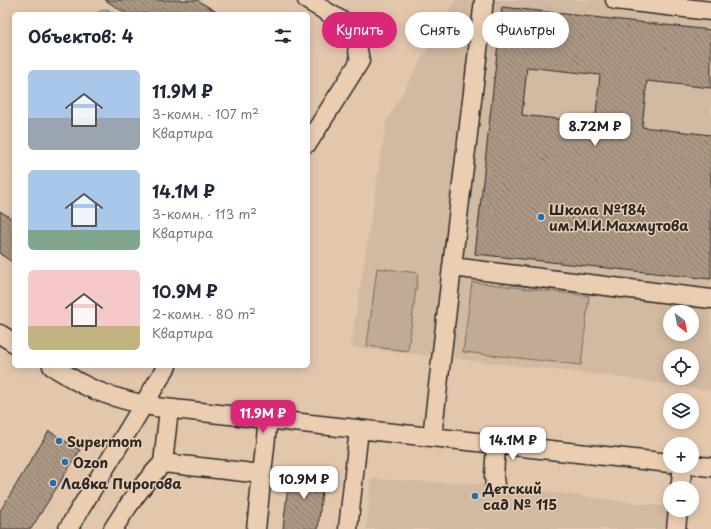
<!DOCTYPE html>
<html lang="ru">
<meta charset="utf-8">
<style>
:root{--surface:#fff;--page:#f2f2f3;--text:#1f2937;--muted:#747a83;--accent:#db2777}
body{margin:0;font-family:"Playpen Sans",sans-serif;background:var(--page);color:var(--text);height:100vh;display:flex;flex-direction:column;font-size:15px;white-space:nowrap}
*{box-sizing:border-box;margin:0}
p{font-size:13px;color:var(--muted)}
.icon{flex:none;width:22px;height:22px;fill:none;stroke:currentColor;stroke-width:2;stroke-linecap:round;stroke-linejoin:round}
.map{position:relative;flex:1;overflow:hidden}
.drawer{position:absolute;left:12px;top:12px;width:298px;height:356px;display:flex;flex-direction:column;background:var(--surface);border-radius:6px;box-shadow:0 2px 10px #0003}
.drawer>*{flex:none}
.hud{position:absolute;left:322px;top:12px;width:329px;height:36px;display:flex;gap:8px}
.needle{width:26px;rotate:148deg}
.fabs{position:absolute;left:663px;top:305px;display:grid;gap:8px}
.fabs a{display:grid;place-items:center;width:36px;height:36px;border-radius:50%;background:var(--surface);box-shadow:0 2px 10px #0003;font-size:20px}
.price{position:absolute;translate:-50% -34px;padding:0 9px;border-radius:8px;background:#fff;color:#222;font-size:13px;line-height:26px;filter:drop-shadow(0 1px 2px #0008)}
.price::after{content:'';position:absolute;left:50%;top:24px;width:12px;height:9px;margin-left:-6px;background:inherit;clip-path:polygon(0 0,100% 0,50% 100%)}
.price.current{background:var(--accent);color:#fff}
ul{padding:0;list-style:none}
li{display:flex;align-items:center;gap:12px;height:100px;padding:0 16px}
li span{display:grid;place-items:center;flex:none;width:112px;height:80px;border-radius:6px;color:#555}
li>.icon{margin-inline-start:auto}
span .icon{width:48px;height:48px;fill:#fffc;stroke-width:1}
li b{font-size:17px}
h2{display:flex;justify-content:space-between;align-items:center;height:48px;padding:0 16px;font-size:17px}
.chip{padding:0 14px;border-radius:18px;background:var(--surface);box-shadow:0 2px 10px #0003;font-size:14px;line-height:36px}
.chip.current{background:var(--accent);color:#fff}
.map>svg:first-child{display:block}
.built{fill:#d2b9a1;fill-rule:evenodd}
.grass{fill:#c1ab95;stroke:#766b60}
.forest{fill:url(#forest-crowns);stroke:#766b60}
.building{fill:url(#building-back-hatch);stroke:#2b2b2b;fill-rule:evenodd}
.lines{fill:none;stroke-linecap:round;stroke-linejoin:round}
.minor-casing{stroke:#2b2b2b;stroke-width:21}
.minor{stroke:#ebceb2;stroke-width:18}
.poi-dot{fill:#1f6fb2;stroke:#ebceb2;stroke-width:1.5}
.labels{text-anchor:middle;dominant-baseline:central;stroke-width:3;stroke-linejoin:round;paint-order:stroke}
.poi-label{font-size:14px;font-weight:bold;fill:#2b2b2b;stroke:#ebceb2;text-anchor:start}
</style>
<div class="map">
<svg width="711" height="529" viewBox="0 0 711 529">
<defs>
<pattern id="forest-crowns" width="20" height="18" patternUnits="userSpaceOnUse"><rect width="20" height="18" fill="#c1ab95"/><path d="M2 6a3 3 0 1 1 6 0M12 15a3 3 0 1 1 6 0" fill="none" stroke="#9d8b7a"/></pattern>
<pattern id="building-back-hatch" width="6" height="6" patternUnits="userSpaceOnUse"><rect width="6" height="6" fill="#ab9784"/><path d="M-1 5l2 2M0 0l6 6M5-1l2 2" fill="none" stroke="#8b7b6c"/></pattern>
</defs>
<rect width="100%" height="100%" fill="#e3c7ad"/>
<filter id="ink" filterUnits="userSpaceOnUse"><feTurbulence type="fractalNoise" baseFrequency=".025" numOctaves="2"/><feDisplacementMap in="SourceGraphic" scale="8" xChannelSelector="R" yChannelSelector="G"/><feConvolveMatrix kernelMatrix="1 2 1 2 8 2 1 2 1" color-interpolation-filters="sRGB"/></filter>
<g filter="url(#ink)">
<path class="built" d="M 455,0 L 711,0 L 711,391 L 609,376 L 351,347 L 386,122 ZM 670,312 L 692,312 L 692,334 L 670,334 ZM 670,356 L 692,356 L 692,378 L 670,378 Z
M 371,479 L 495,485 L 668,507 L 665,529 L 366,529 Z"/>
<path class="grass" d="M 377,268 L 418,273 L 408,351 L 367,346 Z
M 472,282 L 589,296 L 581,365 L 463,352 Z"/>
<path class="forest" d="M 107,9 L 115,14 L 93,14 Z"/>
<path class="building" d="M 105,0 L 197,0 L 220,14 L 127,14 Z
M 502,7 L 711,30 L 711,88 L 647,81 L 642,127 L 711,135 L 711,279 L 475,254 ZM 527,67 L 600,75 L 595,123 L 522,115 Z
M 0,211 L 14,220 L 14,263 L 0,254 Z
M 49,431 L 80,450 L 31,529 L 0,529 L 0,511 Z
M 290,468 L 324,472 L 318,529 L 283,529 Z"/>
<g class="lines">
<g class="minor-casing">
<path id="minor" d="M 307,0 L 354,28 L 360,61 L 308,143
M 484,0 L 452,267 L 711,299
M 615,0 L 711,11
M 0,334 L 14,343
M 52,366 C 63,372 73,380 84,385 C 105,396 131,402 155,407 L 670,463
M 169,409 L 163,463 L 262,474
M 432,437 L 452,267
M 692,465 L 711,467
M 495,485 L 494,477 L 496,444
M 680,488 L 683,466
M 68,529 L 167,366
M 113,529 C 128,505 143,483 163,463
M 256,529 L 268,419
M 348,529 L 359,429
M 676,529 L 678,510"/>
</g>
<use href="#minor" class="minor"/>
</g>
</g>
<g class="poi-dot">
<circle cx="541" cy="217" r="4"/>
<circle cx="59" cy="441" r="4"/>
<circle cx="65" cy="462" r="4"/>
<circle cx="53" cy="483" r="4"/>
<circle cx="475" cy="496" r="4"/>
</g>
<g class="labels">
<g class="poi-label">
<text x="549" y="209">Школа №184<tspan x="549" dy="16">им.М.И.Махмутова</tspan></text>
<text x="67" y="441">Supermom</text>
<text x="73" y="462">Ozon</text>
<text x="61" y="483">Лавка Пирогова</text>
<text x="483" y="488">Детский<tspan x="483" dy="16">сад № 115</tspan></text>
</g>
</g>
</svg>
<div class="fabs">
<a><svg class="needle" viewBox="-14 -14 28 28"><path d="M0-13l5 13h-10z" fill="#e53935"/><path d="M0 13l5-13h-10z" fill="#747a83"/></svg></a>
<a><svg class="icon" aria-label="locate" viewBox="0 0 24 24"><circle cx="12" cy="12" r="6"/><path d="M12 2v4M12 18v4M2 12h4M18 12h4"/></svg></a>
<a><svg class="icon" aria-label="layers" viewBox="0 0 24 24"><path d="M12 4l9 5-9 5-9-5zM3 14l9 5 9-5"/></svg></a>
<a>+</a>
<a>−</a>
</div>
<b class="price" style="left:595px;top:147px">8.72M ₽</b>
<b class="price current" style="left:263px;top:434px">11.9M ₽</b>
<b class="price" style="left:513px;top:461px">14.1M ₽</b>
<b class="price" style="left:304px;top:500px">10.9M ₽</b>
<div class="hud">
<a class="chip current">Купить</a>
<a class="chip">Снять</a>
<a class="chip">Фильтры</a>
</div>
<section class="drawer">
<h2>Объектов: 4<svg class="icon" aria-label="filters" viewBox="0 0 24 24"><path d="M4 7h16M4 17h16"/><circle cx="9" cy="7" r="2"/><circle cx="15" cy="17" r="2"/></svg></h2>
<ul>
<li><span style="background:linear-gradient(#a9c7e8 60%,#9aa5b1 0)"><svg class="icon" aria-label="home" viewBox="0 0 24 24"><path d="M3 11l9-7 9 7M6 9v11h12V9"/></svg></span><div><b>11.9M ₽</b><p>3-комн. · 107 m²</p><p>Квартира</p></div></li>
<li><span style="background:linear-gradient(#a9c7e8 75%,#7fa58c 0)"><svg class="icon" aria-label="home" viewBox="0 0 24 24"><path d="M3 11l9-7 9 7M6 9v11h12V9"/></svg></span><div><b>14.1M ₽</b><p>3-комн. · 113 m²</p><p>Квартира</p></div></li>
<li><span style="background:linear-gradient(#f6c9c9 70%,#c2b280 0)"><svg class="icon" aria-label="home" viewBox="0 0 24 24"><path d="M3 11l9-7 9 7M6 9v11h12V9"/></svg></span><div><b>10.9M ₽</b><p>2-комн. · 80 m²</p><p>Квартира</p></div></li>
</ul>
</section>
</div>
